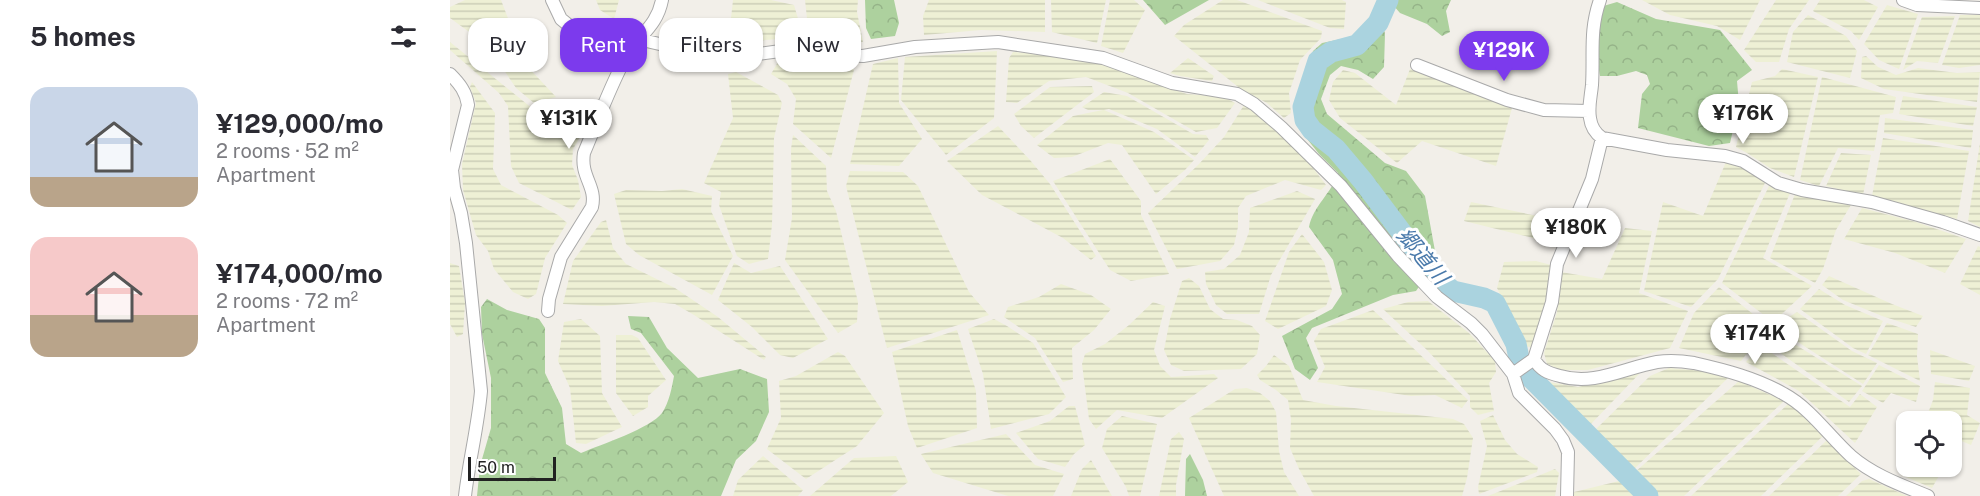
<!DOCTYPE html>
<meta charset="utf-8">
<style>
:root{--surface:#fff;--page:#f2f2f3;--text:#2b2b33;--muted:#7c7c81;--accent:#7c3aed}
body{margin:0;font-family:"Public Sans","Noto Sans JP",sans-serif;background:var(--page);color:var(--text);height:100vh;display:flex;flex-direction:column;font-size:22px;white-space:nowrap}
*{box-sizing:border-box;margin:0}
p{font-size:20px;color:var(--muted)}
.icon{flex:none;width:33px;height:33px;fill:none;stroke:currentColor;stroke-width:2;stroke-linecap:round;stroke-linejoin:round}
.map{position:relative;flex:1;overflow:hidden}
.panel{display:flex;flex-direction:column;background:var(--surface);width:450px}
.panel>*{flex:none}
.guide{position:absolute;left:18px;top:18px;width:570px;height:54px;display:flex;gap:12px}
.buttons{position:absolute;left:1446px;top:411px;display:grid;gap:12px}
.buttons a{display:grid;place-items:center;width:66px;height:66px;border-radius:12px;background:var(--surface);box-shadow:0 2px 4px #0004;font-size:30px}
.scale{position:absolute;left:18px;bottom:15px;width:88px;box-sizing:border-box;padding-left:6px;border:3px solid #222;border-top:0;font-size:16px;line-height:21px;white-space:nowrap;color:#222;-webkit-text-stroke:4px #fff;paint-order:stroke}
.price{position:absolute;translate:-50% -51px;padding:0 14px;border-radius:21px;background:#fff;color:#222;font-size:20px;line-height:39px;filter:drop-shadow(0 2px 3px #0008)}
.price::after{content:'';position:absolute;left:50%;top:36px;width:18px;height:14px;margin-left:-9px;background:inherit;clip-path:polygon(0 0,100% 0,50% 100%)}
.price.selected{background:var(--accent);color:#fff}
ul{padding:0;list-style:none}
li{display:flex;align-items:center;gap:18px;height:150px;padding:0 30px}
li span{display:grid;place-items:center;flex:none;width:168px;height:120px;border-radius:18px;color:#555}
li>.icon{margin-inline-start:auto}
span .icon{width:72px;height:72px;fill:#fffc;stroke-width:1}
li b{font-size:26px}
h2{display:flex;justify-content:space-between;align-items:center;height:72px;padding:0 30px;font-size:26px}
.chip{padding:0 21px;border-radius:18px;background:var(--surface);box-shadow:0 2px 4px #0004;font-size:21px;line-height:54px}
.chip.selected{background:var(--accent);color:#fff}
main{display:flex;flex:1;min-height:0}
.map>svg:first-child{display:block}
.farmland{fill:url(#farmland-rules)}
.forest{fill:url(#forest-crowns)}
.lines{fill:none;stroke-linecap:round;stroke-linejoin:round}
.river{stroke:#aad3df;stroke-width:21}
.street-casing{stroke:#a9a9a9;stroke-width:14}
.street{stroke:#fff;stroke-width:12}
.labels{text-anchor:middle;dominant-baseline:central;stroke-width:6;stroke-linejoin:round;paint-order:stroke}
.water-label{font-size:22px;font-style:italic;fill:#4a7aab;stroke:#fff}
</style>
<main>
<section class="panel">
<h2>5 homes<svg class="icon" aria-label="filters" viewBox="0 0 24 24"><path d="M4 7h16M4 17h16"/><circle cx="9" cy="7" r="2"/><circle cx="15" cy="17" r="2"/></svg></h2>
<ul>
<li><span style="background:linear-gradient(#c9d6e8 75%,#b9a48a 0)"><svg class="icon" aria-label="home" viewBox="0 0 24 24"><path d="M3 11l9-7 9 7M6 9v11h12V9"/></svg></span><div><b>¥129,000/mo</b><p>2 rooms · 52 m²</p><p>Apartment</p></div></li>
<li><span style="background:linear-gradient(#f6c9c9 65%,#b9a48a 0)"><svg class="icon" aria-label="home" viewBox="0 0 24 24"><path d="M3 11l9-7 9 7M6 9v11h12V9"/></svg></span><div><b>¥174,000/mo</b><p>2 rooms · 72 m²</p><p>Apartment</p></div></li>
</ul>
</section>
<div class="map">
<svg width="1530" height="496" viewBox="0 0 1530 496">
<defs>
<pattern id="farmland-rules" width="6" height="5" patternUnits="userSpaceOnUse" patternTransform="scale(1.5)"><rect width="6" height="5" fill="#eef0d5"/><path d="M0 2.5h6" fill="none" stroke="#ccceb7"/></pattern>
<pattern id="forest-crowns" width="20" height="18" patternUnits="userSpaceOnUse" patternTransform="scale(1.5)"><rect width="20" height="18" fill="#add19e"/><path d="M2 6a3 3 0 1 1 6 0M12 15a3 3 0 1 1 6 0" fill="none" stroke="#95b388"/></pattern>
</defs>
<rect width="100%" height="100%" fill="#f2efe9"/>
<path class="farmland" d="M 15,0 L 51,0 L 76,65 L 106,97 L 84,103 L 66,88 L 37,45 L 0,18 L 0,7 Z
M 146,0 L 169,0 L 164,19 L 150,10 Z
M 283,0 L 321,0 L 344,5 L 349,22 L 345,38 L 315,40 L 296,45 L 287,42 L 279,36 Z
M 355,0 L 408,0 L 407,12 L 413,42 L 389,44 L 359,37 Z
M 479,0 L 595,0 L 595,32 L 531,30 L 474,35 L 473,16 Z
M 601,0 L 656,0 L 647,43 L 602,32 Z
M 660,0 L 684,0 L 695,10 L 673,53 L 651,46 Z
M 773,0 L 787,0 L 872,31 L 871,38 L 850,60 L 839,93 L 841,113 L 834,118 L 817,103 L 792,90 L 724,36 L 734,25 Z
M 808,0 L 892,0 L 896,2 L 894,29 L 880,28 Z
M 1192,0 L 1310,0 L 1290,40 L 1267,26 L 1220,15 Z
M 1326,0 L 1359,0 L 1339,29 L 1329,62 L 1306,62 L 1294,50 Z
M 1370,0 L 1414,0 L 1428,7 L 1409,40 L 1401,31 L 1363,11 Z
M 1437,5 L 1468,14 L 1449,69 L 1429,60 L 1414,44 Z
M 1358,15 L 1396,36 L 1407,51 L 1400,78 L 1337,62 L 1343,32 Z
M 1510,15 L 1530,15 L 1530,65 L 1509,68 L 1492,65 Z
M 1505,16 L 1488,63 L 1467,61 L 1453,70 L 1472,17 Z
M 0,42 L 83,109 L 100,107 L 117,111 L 135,129 L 123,149 L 122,165 L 128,180 L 131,197 L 122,210 L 69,183 L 61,166 L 58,106 L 49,93 L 0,50 Z
M 547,51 L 544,118 L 496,155 L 451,100 L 455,57 Z
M 563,52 L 591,54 L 662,66 L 692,79 L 737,94 L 774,97 L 785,103 L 767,128 L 746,132 L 678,93 L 636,77 L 599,81 L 567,103 L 556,102 L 559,58 Z
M 351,54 L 399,64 L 404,70 L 381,158 L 343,124 L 346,99 L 337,84 L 321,74 L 328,62 Z
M 1416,56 L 1428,67 L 1446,75 L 1468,68 L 1507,73 L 1530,72 L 1527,102 L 1434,89 L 1411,78 L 1412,57 Z
M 448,58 L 449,103 L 472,139 L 449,166 L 400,164 L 423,64 Z
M 738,58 L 764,76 L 762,81 L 730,76 L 720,73 Z
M 960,69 L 1062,108 L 1046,166 L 972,141 L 947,163 L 890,118 L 879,100 L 883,82 L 893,70 L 905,73 L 946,105 Z
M 1332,69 L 1368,77 L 1344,177 L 1320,168 L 1297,153 L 1286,147 L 1302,82 L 1325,76 Z
M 286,72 L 328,95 L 332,103 L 324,138 L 322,225 L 318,259 L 299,264 L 287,256 L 269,205 L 271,192 L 254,183 L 283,118 L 278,74 Z
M 1372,77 L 1446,97 L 1443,113 L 1430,115 L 1424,151 L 1388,148 L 1369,186 L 1350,180 Z
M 22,82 L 45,113 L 43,169 L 51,185 L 108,215 L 117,223 L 95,258 L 86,294 L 78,299 L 63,292 L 44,269 L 38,251 L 26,235 L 13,190 L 12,164 L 26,103 L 20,87 Z
M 642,86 L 644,92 L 584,138 L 571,126 L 564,114 L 600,87 Z
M 654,92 L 677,96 L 743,134 L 756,135 L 759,140 L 745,157 L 707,129 L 659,109 L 654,110 L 704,132 L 744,160 L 735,170 L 706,194 L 672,145 L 658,143 L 622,157 L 604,158 L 587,145 L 623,116 L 653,110 L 638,110 L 632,107 Z
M 1453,96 L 1527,107 L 1523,126 L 1449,114 Z
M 794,105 L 823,126 L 857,160 L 876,185 L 871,190 L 835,180 L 796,196 L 788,208 L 788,227 L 784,245 L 770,261 L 727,269 L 698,213 L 748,165 L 774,137 Z
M 1435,118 L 1523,130 L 1521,148 L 1434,133 Z
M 548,126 L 580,160 L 600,184 L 646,256 L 641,260 L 613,238 L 532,195 L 497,161 Z
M 343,135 L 376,166 L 377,191 L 386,211 L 408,302 L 407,322 L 388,333 L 335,260 L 342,218 L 341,149 Z
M 1433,138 L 1519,151 L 1507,219 L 1422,196 Z
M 1530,143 L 1530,227 L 1518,221 Z
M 1391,153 L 1421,155 L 1413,195 L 1376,186 Z
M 660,159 L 691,201 L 691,215 L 719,274 L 681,281 L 660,270 L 603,181 Z
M 1276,162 L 1294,167 L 1315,183 L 1268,279 L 1241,307 L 1194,291 L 1213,202 L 1253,216 Z
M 400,171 L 453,172 L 468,186 L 519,292 L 539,315 L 437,348 L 396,186 Z
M 1319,186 L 1340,193 L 1313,258 L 1362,286 L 1323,322 L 1272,283 Z
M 232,189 L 262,196 L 261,211 L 283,256 L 262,295 L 189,255 L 176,244 L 164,194 L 176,190 L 212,191 Z
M 847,191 L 865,199 L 821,275 L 809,314 L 777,314 L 766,305 L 756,284 L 755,272 L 774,269 L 790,255 L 799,232 L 800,208 Z
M 1345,194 L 1401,205 L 1386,230 L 1373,269 L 1365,283 L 1320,258 Z
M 1021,202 L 1116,222 L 1117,227 L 1108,244 L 1014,221 Z
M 1412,208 L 1466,222 L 1516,239 L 1495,273 L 1445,253 L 1394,239 Z
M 156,220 L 163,248 L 176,264 L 225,288 L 268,317 L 316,357 L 314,360 L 244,315 L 225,304 L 204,302 L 152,306 L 113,304 L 123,261 L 151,222 Z
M 1175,228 L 1202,231 L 1189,293 L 1238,311 L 1220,348 L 1138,370 L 1111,370 L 1097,364 L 1094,353 L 1107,312 L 1111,272 L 1152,279 Z
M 852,234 L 874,262 L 882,290 L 876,306 L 828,329 L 815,321 L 839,252 Z
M 1528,246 L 1530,247 L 1530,295 L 1510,284 Z
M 1086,261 L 1101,265 L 1096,310 L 1083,348 L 1076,346 L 1047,288 L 1054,262 Z
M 0,263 L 9,266 L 15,303 L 13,334 L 7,337 L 0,324 Z
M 284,263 L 301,273 L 330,266 L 378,339 L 343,358 L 330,355 L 302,327 L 268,300 Z
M 1379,276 L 1442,304 L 1473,316 L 1466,327 L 1432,316 L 1393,300 L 1372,285 Z
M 739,278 L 749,286 L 760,309 L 773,319 L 787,320 L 802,326 L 810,335 L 807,354 L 791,369 L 734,371 L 721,365 L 714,350 L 720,319 L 732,281 Z
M 611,284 L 641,295 L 661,309 L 644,330 L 622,348 L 623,379 L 613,382 L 585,338 L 554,317 L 558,307 L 589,297 Z
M 1269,287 L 1318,326 L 1291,361 L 1229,348 L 1244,313 Z
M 1369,289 L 1395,305 L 1433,321 L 1416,354 L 1403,348 L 1350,309 Z
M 978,301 L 1019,333 L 1045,361 L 1046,372 L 1039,383 L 1044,411 L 1028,415 L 1020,407 L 1020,396 L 977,350 L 933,309 L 958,302 Z
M 703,302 L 715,306 L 704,350 L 710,366 L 721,377 L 764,374 L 768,378 L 712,418 L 667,410 L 646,429 L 639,419 L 632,364 L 635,354 L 655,344 L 679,325 Z
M 923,310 L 1018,400 L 1012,408 L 985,395 L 961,396 L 867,382 L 875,367 L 864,341 L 871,329 Z
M 1347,312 L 1402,351 L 1427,363 L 1413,384 L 1337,335 L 1325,348 L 1315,342 L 1331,322 Z
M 131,319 L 150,336 L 152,393 L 172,427 L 136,444 L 126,443 L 120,388 L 108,361 L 114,322 Z
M 544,319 L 557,326 L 583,343 L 616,397 L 599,414 L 541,429 L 533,374 L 518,329 Z
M 1437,323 L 1468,334 L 1467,356 L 1470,381 L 1418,355 Z
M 507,330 L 526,391 L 527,428 L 467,448 L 458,426 L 442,352 Z
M 166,335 L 182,335 L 188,338 L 216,380 L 198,396 L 198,407 L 183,416 L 166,393 Z
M 1338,340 L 1412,386 L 1399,402 L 1329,352 Z
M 1310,345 L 1400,407 L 1410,394 L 1427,407 L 1405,443 L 1349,391 L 1296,362 Z
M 1480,350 L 1525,366 L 1519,381 L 1481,374 Z
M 388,352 L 395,356 L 434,413 L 407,446 L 356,479 L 317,449 L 331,418 L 329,381 L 346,376 Z
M 824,355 L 839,366 L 853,400 L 886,406 L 1003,419 L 1014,424 L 1023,438 L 1017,478 L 1012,496 L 864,496 L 849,469 L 840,448 L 841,419 L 838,400 L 826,390 L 810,380 L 807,375 L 816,366 Z
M 1429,365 L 1470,386 L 1466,402 L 1441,393 L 1433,403 L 1412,391 Z
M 1219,368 L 1254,371 L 1278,378 L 1184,469 L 1144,431 L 1200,376 Z
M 1191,372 L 1137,428 L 1094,383 L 1099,382 L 1128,387 Z
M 1289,381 L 1334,401 L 1234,496 L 1209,496 L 1185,472 Z
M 1485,382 L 1520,388 L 1517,415 L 1530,423 L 1521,445 L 1502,437 L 1502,422 L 1475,421 L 1483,400 Z
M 797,388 L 810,393 L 820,401 L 826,412 L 829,451 L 834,472 L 849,496 L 774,496 L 739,418 L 785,389 Z
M 1339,403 L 1350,411 L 1373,436 L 1311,496 L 1241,496 Z
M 619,406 L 625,406 L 635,445 L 624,454 L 615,467 L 588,459 L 566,433 L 600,421 Z
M 1043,415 L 1055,440 L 1067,454 L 1088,467 L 1087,472 L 1029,494 L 1028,487 L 1037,446 L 1030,421 Z
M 672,416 L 707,424 L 690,496 L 679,496 L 676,487 L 652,448 L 657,429 Z
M 729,432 L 734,439 L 726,485 L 726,496 L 709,496 L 721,439 Z
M 556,434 L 585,465 L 614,474 L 603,496 L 558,496 L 483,473 L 471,454 Z
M 1377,440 L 1411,474 L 1388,496 L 1319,496 Z
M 313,456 L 353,490 L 348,496 L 283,496 L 288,480 Z
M 446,456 L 458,482 L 441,496 L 360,496 L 404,458 Z
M 1456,456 L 1456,466 L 1494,467 L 1482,488 L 1451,475 L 1453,463 Z
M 641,460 L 662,496 L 621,496 L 632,469 Z
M 1105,469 L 1109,473 L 1105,496 L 1038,496 Z
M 1419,479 L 1457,496 L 1396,496 L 1412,481 Z
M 1169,481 L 1186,496 L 1124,496 L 1124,492 Z"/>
<path class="forest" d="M 415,0 L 444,0 L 449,23 L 445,36 L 421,39 L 416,28 Z
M 693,0 L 759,0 L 715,25 Z
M 945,0 L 1001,0 L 996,11 L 1000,32 L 992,36 L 977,24 L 950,13 L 943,5 Z
M 1167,2 L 1206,19 L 1270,30 L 1302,70 L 1287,81 L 1289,104 L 1280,143 L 1259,146 L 1188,128 L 1192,94 L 1200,84 L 1197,75 L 1186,71 L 1167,76 L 1150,76 L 1143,36 L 1150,7 Z
M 917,23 L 933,25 L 935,34 L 934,67 L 923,79 L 908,70 L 891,66 L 880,75 L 871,99 L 877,114 L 935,163 L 956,171 L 975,196 L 985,251 L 984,265 L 966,291 L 943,295 L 862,328 L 856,338 L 868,368 L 860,380 L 845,369 L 832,336 L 882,309 L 892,294 L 883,260 L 859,227 C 863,206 882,193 888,173 L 869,154 L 854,135 L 848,102 L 863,51 L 872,43 L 896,38 L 910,33 Z
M 37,299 L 57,310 L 89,319 L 95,328 L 95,373 L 112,408 L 116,444 L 131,453 C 150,445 201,428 212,413 C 219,403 222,387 224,376 L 191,333 L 181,329 L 178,316 L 199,317 L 217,348 L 248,378 L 290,369 L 317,379 L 319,412 L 306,441 L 286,460 L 271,496 L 27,496 L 30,466 L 41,428 L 41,378 L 32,334 L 31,307 Z
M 740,454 L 753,480 L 757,496 L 735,496 L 736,459 Z"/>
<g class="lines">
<path class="river" d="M 938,0 L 928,23 L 907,45 L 881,52 L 868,61 L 853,107 L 855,120 L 862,130 L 886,149 L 913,181 L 985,277 L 1003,291 L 1034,298 L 1045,303 L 1066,344 L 1070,363 L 1080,377 L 1198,496"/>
<g class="street-casing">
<path id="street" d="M 102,0 L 111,19 L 122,28 L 166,34 L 253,54 L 279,58 L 352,48 L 379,54 L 413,56 L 465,47 L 548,42 L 653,58 L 722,83 L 787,94 L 804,104 L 831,127 L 891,186 L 948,256 L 987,297 L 1021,323 L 1032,334 L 1063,374 L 1069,393 L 1105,429 L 1113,440 L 1118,452 L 1117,496
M 1150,0 C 1139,31 1144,54 1142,85 C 1141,96 1138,107 1140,118 C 1141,126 1145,133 1152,138 L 1217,150 L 1275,156 L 1293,161 L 1328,183 L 1352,190 L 1422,202 L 1493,222 L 1530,235
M 1453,0 L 1467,5 L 1530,8
M 967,65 L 1057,100 L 1094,110 L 1139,111
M 0,74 C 10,84 16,92 18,105 L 2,170 L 4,188 L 11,213 L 16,243 L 31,391 C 28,426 19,461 15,496
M 98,311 L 99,299 L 111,257 L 142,207 C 147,186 130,177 134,153 C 148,120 160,86 177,55 C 190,34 207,26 212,0
M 1084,359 C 1090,370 1098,373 1110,376 C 1144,386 1174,368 1207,362 C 1220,360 1232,361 1244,363 C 1275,370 1306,378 1334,394 C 1360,408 1379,436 1401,456 C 1423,475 1451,485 1478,496
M 1063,374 L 1084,359 L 1102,302 L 1107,264 L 1142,179 L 1152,138"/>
</g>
<use href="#street" class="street"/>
</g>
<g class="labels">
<g class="water-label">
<text transform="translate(973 256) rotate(50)">郷道川</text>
</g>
</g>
</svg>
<div class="buttons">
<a><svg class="icon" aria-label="locate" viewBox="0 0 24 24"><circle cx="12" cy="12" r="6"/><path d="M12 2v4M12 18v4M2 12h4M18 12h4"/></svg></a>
</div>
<div class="scale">50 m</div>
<b class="price selected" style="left:1054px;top:82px">¥129K</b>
<b class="price" style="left:1293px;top:145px">¥176K</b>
<b class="price" style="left:119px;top:150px">¥131K</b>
<b class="price" style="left:1126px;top:259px">¥180K</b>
<b class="price" style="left:1305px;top:365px">¥174K</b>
<div class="guide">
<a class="chip">Buy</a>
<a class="chip selected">Rent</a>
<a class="chip">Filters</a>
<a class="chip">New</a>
</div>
</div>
</main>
